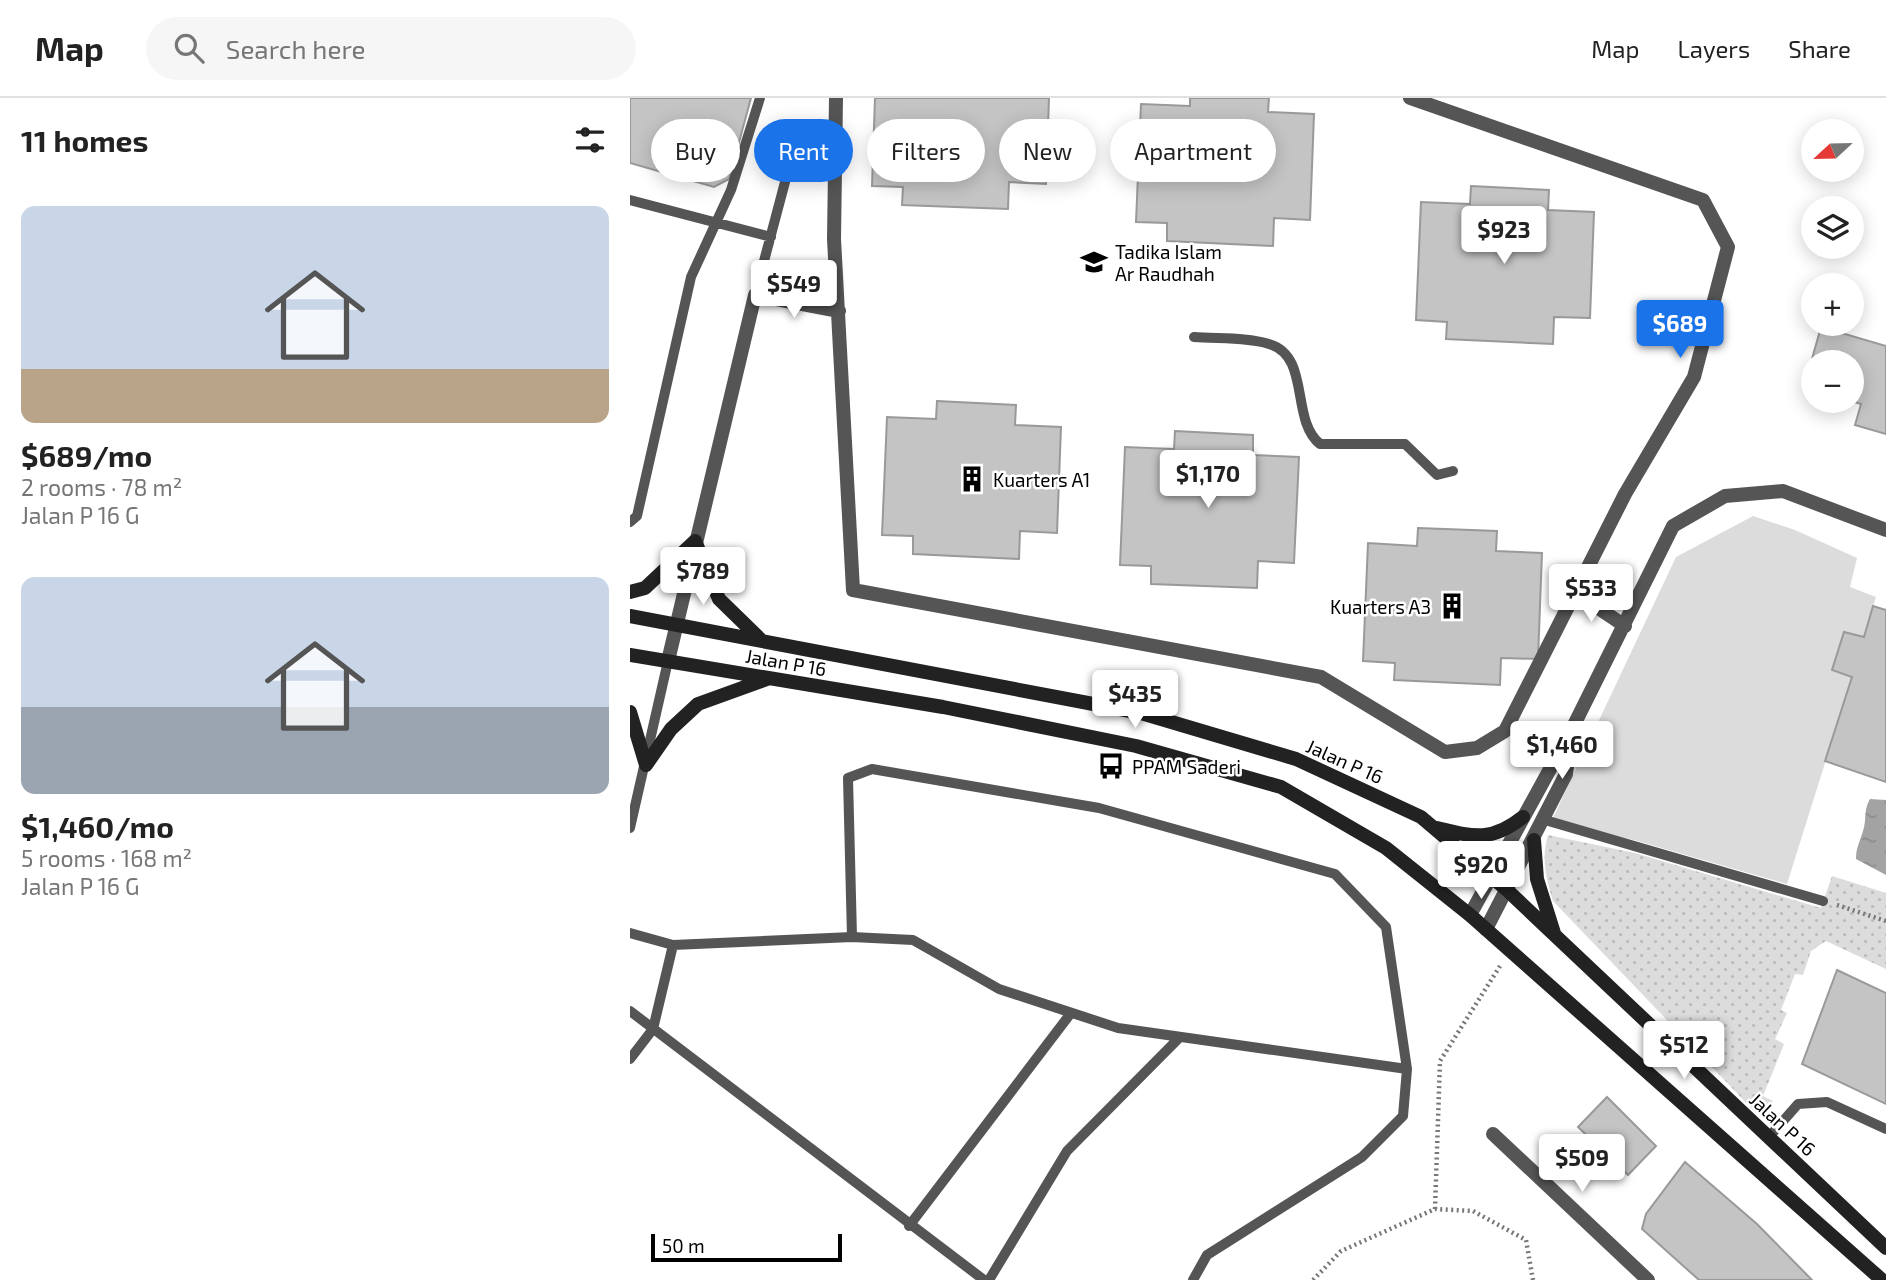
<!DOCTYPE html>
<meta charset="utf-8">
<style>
:root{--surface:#fff;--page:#f6f6f6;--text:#222;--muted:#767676;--line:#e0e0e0;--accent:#1a73e8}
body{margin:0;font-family:"Exo 2",sans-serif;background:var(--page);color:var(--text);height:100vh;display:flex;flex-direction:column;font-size:26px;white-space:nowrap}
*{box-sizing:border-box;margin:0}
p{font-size:23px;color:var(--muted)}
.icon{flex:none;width:38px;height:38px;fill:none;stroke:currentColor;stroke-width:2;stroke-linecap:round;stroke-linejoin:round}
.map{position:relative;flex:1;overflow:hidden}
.sheet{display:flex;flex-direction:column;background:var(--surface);width:630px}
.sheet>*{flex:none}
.hud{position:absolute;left:21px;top:21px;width:665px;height:63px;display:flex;gap:14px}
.needle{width:46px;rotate:248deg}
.tools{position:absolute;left:1171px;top:21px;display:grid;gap:14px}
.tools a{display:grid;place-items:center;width:63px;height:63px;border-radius:50%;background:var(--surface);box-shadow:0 4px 18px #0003;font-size:35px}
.scale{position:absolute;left:21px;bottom:18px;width:191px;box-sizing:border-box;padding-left:7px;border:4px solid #000;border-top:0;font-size:19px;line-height:24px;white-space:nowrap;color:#000;-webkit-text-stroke:5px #fff;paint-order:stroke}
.price{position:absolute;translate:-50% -60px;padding:0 16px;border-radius:7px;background:#fff;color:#222;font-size:23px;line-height:46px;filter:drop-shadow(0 2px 4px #0008)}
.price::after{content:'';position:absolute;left:50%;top:42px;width:21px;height:16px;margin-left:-10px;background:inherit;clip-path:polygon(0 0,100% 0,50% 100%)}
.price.on{background:var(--accent);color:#fff}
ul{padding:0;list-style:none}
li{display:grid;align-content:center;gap:14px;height:371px;padding:0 21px}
li span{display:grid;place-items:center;height:217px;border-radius:14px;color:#555}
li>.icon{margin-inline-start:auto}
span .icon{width:126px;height:126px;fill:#fffc;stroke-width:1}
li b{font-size:30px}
h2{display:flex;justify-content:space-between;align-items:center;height:84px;padding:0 21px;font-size:30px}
.pill{padding:0 24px;border-radius:32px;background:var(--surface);box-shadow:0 4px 18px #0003;font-size:24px;line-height:63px}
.pill.on{background:var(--accent);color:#fff}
header{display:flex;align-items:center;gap:42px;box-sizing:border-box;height:98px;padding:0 35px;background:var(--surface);border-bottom:2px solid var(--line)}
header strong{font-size:33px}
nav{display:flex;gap:38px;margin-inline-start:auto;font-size:24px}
.search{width:490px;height:63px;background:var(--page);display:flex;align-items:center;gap:18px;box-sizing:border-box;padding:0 24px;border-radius:38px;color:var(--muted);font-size:26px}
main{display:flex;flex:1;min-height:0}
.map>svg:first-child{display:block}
.green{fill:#dcdcdc}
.park{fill:url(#park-dots)}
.water{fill:url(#water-ripples)}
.building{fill:#c4c4c4;stroke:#999;stroke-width:2}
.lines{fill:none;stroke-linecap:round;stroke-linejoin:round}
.path{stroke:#777;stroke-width:4.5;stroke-dasharray:2 3.5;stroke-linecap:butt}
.lane{stroke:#555;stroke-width:10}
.street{stroke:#555;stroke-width:14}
.secondary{stroke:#222;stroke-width:14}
.labels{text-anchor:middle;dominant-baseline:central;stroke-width:5;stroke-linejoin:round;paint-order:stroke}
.poi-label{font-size:19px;fill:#000;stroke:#fff;text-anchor:start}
.street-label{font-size:19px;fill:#000;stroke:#fff}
</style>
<header>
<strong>Map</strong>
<div class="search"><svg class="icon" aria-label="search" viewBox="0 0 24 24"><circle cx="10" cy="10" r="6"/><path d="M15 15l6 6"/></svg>Search here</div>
<nav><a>Map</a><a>Layers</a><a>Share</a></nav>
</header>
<main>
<section class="sheet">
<h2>11 homes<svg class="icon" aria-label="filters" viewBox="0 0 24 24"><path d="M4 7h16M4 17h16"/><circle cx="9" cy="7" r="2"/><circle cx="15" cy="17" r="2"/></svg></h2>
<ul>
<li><span style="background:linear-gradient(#c9d6e8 75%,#b9a48a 0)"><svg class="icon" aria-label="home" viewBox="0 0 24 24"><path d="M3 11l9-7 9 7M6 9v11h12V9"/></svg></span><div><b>$689/mo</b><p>2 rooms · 78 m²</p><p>Jalan P 16 G</p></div></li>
<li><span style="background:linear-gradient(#c9d6e8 60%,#9aa5b1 0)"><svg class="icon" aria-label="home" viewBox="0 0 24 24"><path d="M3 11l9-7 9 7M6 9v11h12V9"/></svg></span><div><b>$1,460/mo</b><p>5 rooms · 168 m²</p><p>Jalan P 16 G</p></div></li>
</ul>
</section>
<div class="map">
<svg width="1256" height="1182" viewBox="0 0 1256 1182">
<defs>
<pattern id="park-dots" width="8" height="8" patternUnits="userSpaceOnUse" patternTransform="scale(1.75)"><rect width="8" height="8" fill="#dcdcdc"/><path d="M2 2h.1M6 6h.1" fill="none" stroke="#bbb" stroke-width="1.8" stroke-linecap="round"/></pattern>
<pattern id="water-ripples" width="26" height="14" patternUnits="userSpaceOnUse" patternTransform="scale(1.75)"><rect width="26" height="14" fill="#a3a3a3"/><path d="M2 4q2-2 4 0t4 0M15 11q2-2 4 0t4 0" fill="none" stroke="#8b8b8b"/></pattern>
</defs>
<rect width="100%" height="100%" fill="#fff"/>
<path class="green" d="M 1123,418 L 1165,432 L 1227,460 L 1220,489 L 1246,499 L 1234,539 L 1214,534 L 1202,571 L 1222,579 L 1157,786 L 1004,742 L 921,724 L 1046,459 Z"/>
<path class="park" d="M 918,737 L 1005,755 L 1191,810 L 1202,778 L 1256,795 L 1256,871 L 1196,843 L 1181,853 L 1173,877 L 1165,876 L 1151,912 L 1157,915 L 1145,941 L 1154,946 L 1133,998 L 1143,1003 L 1136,1014 L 1125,1014 L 923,803 C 916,780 911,760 918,737 Z"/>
<path class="water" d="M 1240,701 L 1256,702 L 1256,777 L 1226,761 C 1226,749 1230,744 1233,733 C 1237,721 1233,713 1240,701 Z"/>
<path class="building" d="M 0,0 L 121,0 L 99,81 L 84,89 L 0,65 Z
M 245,0 L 419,0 L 416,86 L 379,84 L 378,111 L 272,107 L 273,89 L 242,88 Z
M 560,0 L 639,0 L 638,14 L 684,16 L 680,122 L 644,120 L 643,148 L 537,143 L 537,125 L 506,124 L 511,6 L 560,8 Z
M 841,88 L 919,92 L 918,112 L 964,114 L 960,220 L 924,219 L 923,246 L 816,241 L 817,224 L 786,222 L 791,104 L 840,106 Z
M 1191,229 L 1256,248 L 1256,336 L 1225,327 L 1231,306 L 1220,303 L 1222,264 L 1183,264 L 1183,292 L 1174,289 Z
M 307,303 L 386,307 L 385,327 L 431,329 L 427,435 L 390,433 L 389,461 L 283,456 L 283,438 L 252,437 L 257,319 L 306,321 Z
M 545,333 L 623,337 L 623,357 L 669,359 L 664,465 L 628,463 L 627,490 L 521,486 L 521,468 L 490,467 L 495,349 L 544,351 Z
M 788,430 L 867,433 L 866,453 L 912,455 L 908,561 L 871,560 L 870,587 L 764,582 L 765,565 L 733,563 L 738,445 L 787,448 Z
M 1243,508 L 1256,512 L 1256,684 L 1195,663 L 1222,579 L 1202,572 L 1214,534 L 1234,539 Z
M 1207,872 L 1256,895 L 1256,1006 L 1172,966 Z
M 977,999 L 1026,1048 L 998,1077 L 948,1029 Z
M 1055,1064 L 1127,1126 L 1182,1182 L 1069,1182 L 1012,1131 L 1016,1116 Z"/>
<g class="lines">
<path class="path" d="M 1207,807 L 1256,823
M 805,1111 L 810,963 L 870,868
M 683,1182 L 711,1153 L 805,1111 L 843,1113 L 896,1142 L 903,1182"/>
<path class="lane" d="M 0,102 L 141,139
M 125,197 L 168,35
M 564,239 C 587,241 617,239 639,246 C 681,258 660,322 690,346 L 775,346 L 807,377 L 823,373
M 0,424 L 7,418 L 61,179 L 101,92 L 130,0
M 915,722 L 1193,803
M 0,730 L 38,563
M 0,835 L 43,847 L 222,839 L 283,842 L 369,891 L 488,930 L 777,971 L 756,829 L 705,776 L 469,710 L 242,671 L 218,680 L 222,839
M 0,913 L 354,1182
M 0,961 L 23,931 L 43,847
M 1139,1039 L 1168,1006 L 1197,1004 L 1256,1031
M 279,1128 L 441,915
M 359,1182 L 437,1053 L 550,939
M 563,1182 L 577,1157 L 732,1059 L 773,1018 L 777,971"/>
<path class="street" d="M 206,0 L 204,141 L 223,492 L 691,579 L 815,654 L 847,650 L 875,633 L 995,396 L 1064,279 L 1098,149 L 1073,102 L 780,0
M 946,495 L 995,528
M 38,563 L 125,197 L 209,213
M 840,817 L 942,631 L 1043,428 L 1095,398 L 1153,393 L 1256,432
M 856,831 L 936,676 L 941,640
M 863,1036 L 1018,1182"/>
<path class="secondary" d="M 0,494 L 15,490 L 65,443 L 89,501 L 130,541
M 0,518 L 511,615 L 666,661 L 791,719 L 877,792 L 1256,1150
M 0,557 L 313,609 L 506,648 L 651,689 L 756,750 L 840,817 L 1252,1182
M 0,614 L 16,667
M 16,667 L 41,631 L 68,606 L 137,581
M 807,730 C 844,739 862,744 893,719
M 904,742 L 907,781 L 924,835"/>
</g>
<defs>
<g id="school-bare" transform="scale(2.1)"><path d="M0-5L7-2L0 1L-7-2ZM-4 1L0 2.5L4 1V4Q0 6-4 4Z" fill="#000" stroke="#fff" stroke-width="2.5" paint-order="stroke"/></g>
<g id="building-bare" transform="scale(2.1)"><path d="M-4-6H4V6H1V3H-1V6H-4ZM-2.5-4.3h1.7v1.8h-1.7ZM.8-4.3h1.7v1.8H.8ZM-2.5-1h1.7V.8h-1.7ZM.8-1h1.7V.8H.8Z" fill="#000" stroke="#fff" stroke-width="2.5" paint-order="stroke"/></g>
<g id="bus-bare" transform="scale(2.1)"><path d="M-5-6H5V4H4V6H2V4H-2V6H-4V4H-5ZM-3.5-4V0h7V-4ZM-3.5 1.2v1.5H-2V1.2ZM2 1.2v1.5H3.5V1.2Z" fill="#000" stroke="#fff" stroke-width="2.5" paint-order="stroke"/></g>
</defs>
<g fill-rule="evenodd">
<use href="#school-bare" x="464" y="164"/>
<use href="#building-bare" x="342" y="381"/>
<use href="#building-bare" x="822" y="508"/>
<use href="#bus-bare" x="481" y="668"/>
</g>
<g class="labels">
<g class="poi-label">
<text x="485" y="153">Tadika Islam<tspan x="485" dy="22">Ar Raudhah</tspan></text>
<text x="363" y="381">Kuarters A1</text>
<text x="801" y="508" text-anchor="end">Kuarters A3</text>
<text x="502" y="668">PPAM Saderi</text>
</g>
<g class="street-label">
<text transform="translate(156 564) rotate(10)">Jalan P 16</text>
<text transform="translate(715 663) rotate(24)">Jalan P 16</text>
<text transform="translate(1153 1026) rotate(43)">Jalan P 16</text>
</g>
</g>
</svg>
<div class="tools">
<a><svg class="needle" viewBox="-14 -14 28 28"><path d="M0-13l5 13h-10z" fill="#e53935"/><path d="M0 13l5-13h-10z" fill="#767676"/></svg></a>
<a><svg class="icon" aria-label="layers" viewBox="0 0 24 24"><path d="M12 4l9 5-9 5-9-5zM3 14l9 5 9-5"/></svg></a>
<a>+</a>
<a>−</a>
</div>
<div class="scale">50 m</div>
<b class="price" style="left:874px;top:168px">$923</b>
<b class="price" style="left:164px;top:222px">$549</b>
<b class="price on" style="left:1050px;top:262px">$689</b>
<b class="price" style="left:578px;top:412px">$1,170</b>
<b class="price" style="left:73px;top:509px">$789</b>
<b class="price" style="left:961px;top:526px">$533</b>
<b class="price" style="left:505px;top:632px">$435</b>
<b class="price" style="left:932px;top:683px">$1,460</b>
<b class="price" style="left:851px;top:803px">$920</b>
<b class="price" style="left:1054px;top:983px">$512</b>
<b class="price" style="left:952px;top:1096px">$509</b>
<div class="hud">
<a class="pill">Buy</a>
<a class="pill on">Rent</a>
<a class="pill">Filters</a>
<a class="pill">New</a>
<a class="pill">Apartment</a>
</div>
</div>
</main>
